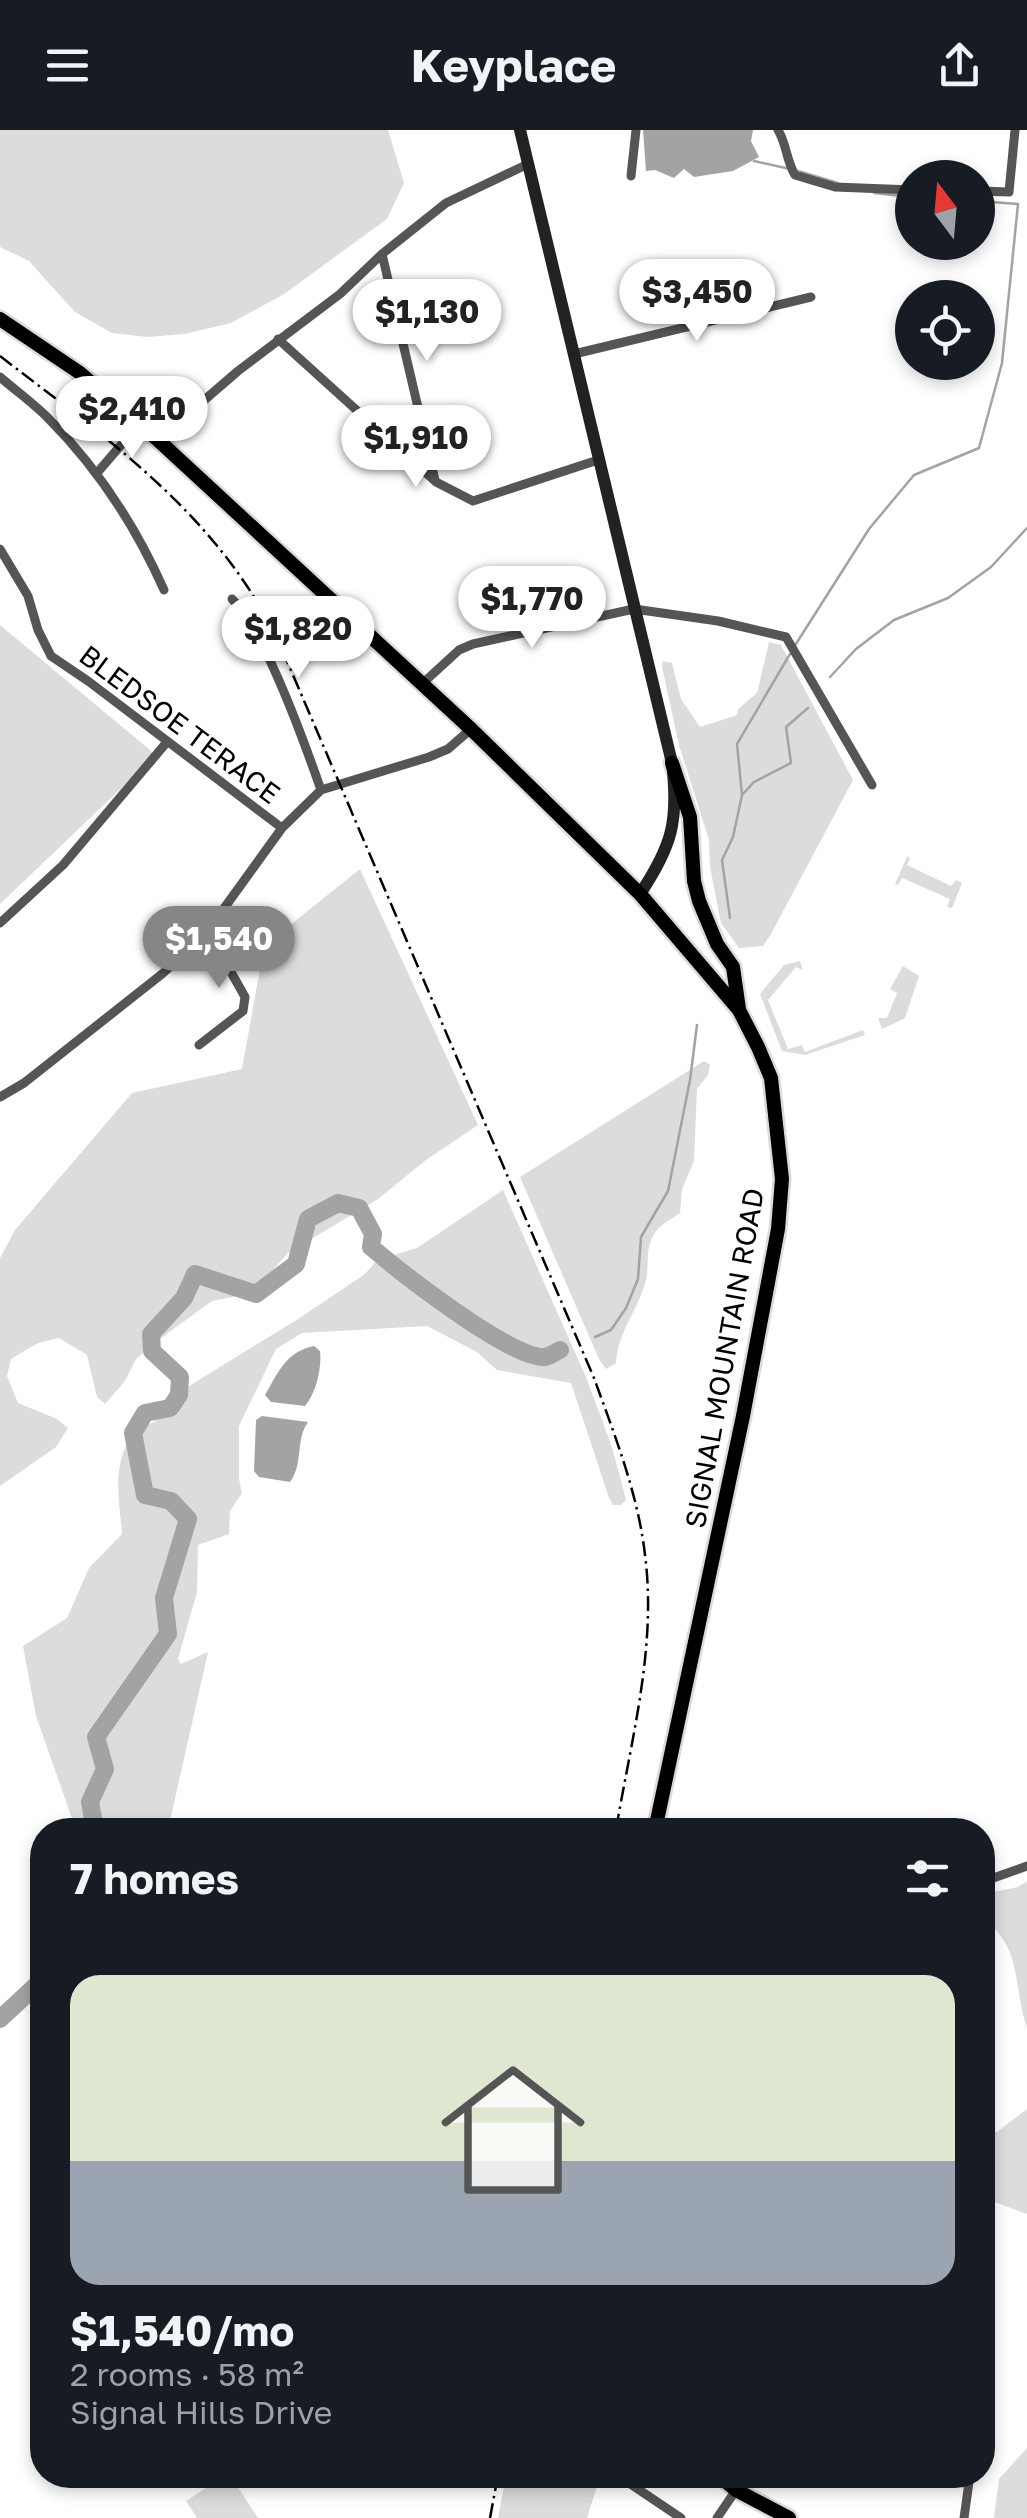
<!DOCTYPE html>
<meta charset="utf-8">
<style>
:root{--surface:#171b24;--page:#20242c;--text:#f1f3f6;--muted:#9ea1a6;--line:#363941;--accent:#858687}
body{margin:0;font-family:"Golos Text",sans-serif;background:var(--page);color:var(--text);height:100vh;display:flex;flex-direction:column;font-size:38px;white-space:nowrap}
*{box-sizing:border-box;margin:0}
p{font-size:32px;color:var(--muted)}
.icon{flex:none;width:55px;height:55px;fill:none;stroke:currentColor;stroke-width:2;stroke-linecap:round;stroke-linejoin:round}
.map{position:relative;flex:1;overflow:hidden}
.side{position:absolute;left:30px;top:1688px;width:965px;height:670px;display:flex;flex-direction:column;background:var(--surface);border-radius:40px;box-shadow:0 5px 15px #0003}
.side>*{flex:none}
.needle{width:65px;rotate:344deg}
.fabs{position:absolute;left:895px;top:30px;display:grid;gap:20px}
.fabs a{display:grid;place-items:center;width:100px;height:100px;border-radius:50%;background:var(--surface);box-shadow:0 5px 15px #0003;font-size:50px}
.price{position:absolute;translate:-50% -85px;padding:0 22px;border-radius:35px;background:#fff;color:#222;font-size:32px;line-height:65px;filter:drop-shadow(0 2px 5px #0008)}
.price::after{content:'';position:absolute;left:50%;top:60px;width:30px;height:22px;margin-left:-15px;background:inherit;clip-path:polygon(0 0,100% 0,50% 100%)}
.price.active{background:var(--accent);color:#fff}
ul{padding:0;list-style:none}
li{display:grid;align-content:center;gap:20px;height:530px;padding:0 40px}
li+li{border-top:2px solid var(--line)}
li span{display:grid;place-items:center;height:310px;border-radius:30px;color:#555}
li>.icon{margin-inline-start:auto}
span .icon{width:180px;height:180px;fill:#fffc;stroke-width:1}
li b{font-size:42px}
h2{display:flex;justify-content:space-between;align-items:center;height:120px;padding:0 40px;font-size:42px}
header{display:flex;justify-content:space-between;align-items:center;height:130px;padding:0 40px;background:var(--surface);font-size:45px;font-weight:700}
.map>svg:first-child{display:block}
.green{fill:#dcdcdc}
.water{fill:#a3a3a3}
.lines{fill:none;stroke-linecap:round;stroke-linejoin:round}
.stream{stroke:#a3a3a3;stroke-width:2.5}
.river{stroke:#a3a3a3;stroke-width:18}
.primary-casing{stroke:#dbdbdb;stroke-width:19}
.minor{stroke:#555;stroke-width:9}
.secondary{stroke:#222;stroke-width:12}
.primary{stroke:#000;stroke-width:14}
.rail{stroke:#000;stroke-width:2.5;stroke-dasharray:15 5 2.5 5;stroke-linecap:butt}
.labels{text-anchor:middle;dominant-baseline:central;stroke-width:8;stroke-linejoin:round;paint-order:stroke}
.street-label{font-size:28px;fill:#000;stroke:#fff}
</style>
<header><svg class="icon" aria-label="menu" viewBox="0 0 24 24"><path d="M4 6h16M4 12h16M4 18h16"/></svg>Keyplace<svg class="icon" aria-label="share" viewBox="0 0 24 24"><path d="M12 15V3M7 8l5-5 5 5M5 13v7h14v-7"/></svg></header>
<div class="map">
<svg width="1027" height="2388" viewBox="0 0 1027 2388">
<rect width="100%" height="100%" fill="#fff"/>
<path class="green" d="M 0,0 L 388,0 L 404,53 L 387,89 L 284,164 L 231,193 L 184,204 L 147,207 L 112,203 L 75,182 L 29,131 L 0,117 Z
M 0,495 L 156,625 L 0,774 Z
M 769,512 L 781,515 L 853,650 L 771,804 L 763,816 L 739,818 L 721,793 L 710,737 L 709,710 L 679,615 L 662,537 L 663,531 L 672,533 L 681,569 L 700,597 L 737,585 L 738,579 L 757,563 Z
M 907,727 L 910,728 L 907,735 L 951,756 L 956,750 L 962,753 L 952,778 L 947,777 L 950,769 L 902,748 L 898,755 L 895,754 Z
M 360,739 L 478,995 L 426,1030 L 378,1069 L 288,1123 L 267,1147 L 233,1167 L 212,1171 L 168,1203 L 136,1229 L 125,1251 L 105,1274 L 97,1267 L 87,1225 L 59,1208 L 38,1213 L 11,1229 L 7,1246 L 18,1273 L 57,1289 L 68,1298 L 56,1317 L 0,1356 L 0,1128 L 15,1100 L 132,963 L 242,939 L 264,816 Z
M 800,831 L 803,840 L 796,837 L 768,870 L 788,919 L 802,915 L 805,922 L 863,900 L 865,905 L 805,925 L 782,921 L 760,864 L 784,835 Z
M 903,836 L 919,846 L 905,888 L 882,899 L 878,888 L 887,888 L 897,863 L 890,859 Z
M 704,931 L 710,935 L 708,945 L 697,959 L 694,1031 L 682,1059 L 680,1083 C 669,1091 656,1096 651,1110 C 646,1123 649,1137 646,1150 C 638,1181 618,1201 616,1233 L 606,1239 L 599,1229 L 520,1047 Z
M 503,1060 L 586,1247 L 612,1317 L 626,1370 L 621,1375 L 613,1375 L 609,1368 L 571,1253 L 497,1240 L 477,1222 L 427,1196 L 302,1203 L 276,1219 L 239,1296 L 239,1349 L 242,1363 L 230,1381 L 229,1404 L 198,1415 L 197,1462 L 178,1529 L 181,1534 L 208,1522 L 168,1700 L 76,1700 L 36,1586 L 23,1516 L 67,1488 L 89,1438 L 122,1404 C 120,1377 114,1349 123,1323 C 134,1290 181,1290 189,1256 L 298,1189 L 365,1144 L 377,1130 L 417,1118 Z
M 1027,1751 L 1027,1898 C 1012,1853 1024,1821 982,1786 L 983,1764 L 1018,1757 Z
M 1027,1979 L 1027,2084 L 992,2071 L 983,2057 L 982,2008 L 998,2001 Z
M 1027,2318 L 1027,2388 L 994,2388 L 999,2349 Z
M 226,2345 L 230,2345 L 258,2388 L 197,2388 L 186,2371 Z
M 506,2345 L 594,2345 L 600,2347 L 587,2388 L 498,2388 Z"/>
<path class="water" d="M 643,0 L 753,0 L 751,11 L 759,27 L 733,41 L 694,47 L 684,39 L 674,48 L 655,40 L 646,41 Z
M 314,1216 L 320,1221 C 322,1238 316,1263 305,1276 L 271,1272 L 265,1265 C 279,1241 286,1222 314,1216 Z
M 262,1286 L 308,1292 C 295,1310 304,1333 290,1352 L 259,1347 L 254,1341 L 256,1290 Z"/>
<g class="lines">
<path class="stream" d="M 754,31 L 790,39
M 798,41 L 838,53
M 874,63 L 912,67
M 794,517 L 869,399 L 914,345 L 979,318 L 1002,233 L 1018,74 L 978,71
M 830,547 L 856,519 L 894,490 L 948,468 L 991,437 L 1027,398
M 743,664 L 754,652 L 791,633 L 786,597 L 808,578
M 730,788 L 722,730 L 733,707 L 742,665 L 737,614 L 790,524
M 595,1207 L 611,1200 L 626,1178 L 638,1149 L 641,1107 L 668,1061 L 690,950 L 697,895"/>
<path class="river" d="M 95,1700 L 90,1672 L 105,1639 L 96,1607 L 168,1504 L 164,1468 L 188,1389 L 171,1371 L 145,1365 L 133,1303 L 145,1283 L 170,1278 L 179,1265 L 180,1247 L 152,1221 L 151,1204 L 184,1168 L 195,1144 L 256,1164 L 296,1134 L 308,1089 L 338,1073 L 359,1078 L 373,1104 L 371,1117 C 399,1141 512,1230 545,1227 C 551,1226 555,1222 560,1220
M 0,1889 L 42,1850"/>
<g class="primary-casing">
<path id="primary" d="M 0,189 L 80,243 L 158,310 L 471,599 L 640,764 L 739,880 L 758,917 L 771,948 L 776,994 L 782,1049 L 778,1099 L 743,1286 L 655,1700
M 672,633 L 690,687 L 694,751 L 699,771 L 717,814 L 733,837 L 739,879
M 718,2345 L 736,2360 L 789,2388"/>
</g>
<path class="minor" d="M 778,0 C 787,15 786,30 795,45 L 835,57 L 912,60
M 631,46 L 636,0
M 978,61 L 1009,62 L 1015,0
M 382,124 L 435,350
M 278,209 L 436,352 L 473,371 L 598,330
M 574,224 L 811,167
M 0,247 C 15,260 33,273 47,287 C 97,337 136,397 164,460
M 158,310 L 238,241 L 340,164 L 382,124 L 446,73 L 526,35
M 97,343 L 139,294
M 0,419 L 28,466 L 38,500 L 51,526 L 88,551 L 282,698
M 232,469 C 264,500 305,614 321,660
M 423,553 L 459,520 L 473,514 L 634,479 L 718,491 L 786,507 L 872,655
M 0,793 L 63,735 L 167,612
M 199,915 L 243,881 L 245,867 L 208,801
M 0,967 L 24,953 L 162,844 L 204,806 L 282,698 L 321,660 L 429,627 L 448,619 L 471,599
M 982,1752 L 1027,1736
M 617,2345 L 681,2388
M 717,2388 L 736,2360
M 964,2388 L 970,2345"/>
<path class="secondary" d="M 520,0 L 672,633 C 679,691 672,716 640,764"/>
<use href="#primary" class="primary"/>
<path class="rail" d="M 0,226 C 109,310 222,388 281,517 L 594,1248 C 615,1306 638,1364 645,1425 C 657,1517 631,1610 616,1700
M 490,2388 L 498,2345"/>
</g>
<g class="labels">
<g class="street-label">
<text transform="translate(180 594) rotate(37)">BLEDSOE TERACE</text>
<text transform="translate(724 1228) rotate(-80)">SIGNAL MOUNTAIN ROAD</text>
</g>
</g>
</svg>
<div class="fabs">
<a><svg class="needle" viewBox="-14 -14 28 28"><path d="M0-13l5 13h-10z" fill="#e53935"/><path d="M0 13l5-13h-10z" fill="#9ea1a6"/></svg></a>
<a><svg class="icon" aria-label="locate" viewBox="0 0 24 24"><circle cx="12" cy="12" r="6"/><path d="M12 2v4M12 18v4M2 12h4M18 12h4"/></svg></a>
</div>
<b class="price" style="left:697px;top:214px">$3,450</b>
<b class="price" style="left:427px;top:234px">$1,130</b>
<b class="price" style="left:132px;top:331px">$2,410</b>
<b class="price" style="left:416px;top:360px">$1,910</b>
<b class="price" style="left:532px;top:521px">$1,770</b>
<b class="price" style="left:298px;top:551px">$1,820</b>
<b class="price active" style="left:219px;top:861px">$1,540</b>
<section class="side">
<h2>7 homes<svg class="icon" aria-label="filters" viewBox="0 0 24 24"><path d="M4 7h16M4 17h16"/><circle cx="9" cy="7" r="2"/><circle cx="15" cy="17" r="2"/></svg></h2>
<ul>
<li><span style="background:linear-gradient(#dfe7d0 60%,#9aa5b1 0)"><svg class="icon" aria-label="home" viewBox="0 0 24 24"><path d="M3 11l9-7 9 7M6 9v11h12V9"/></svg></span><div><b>$1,540/mo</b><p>2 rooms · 58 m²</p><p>Signal Hills Drive</p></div></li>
</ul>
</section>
</div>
